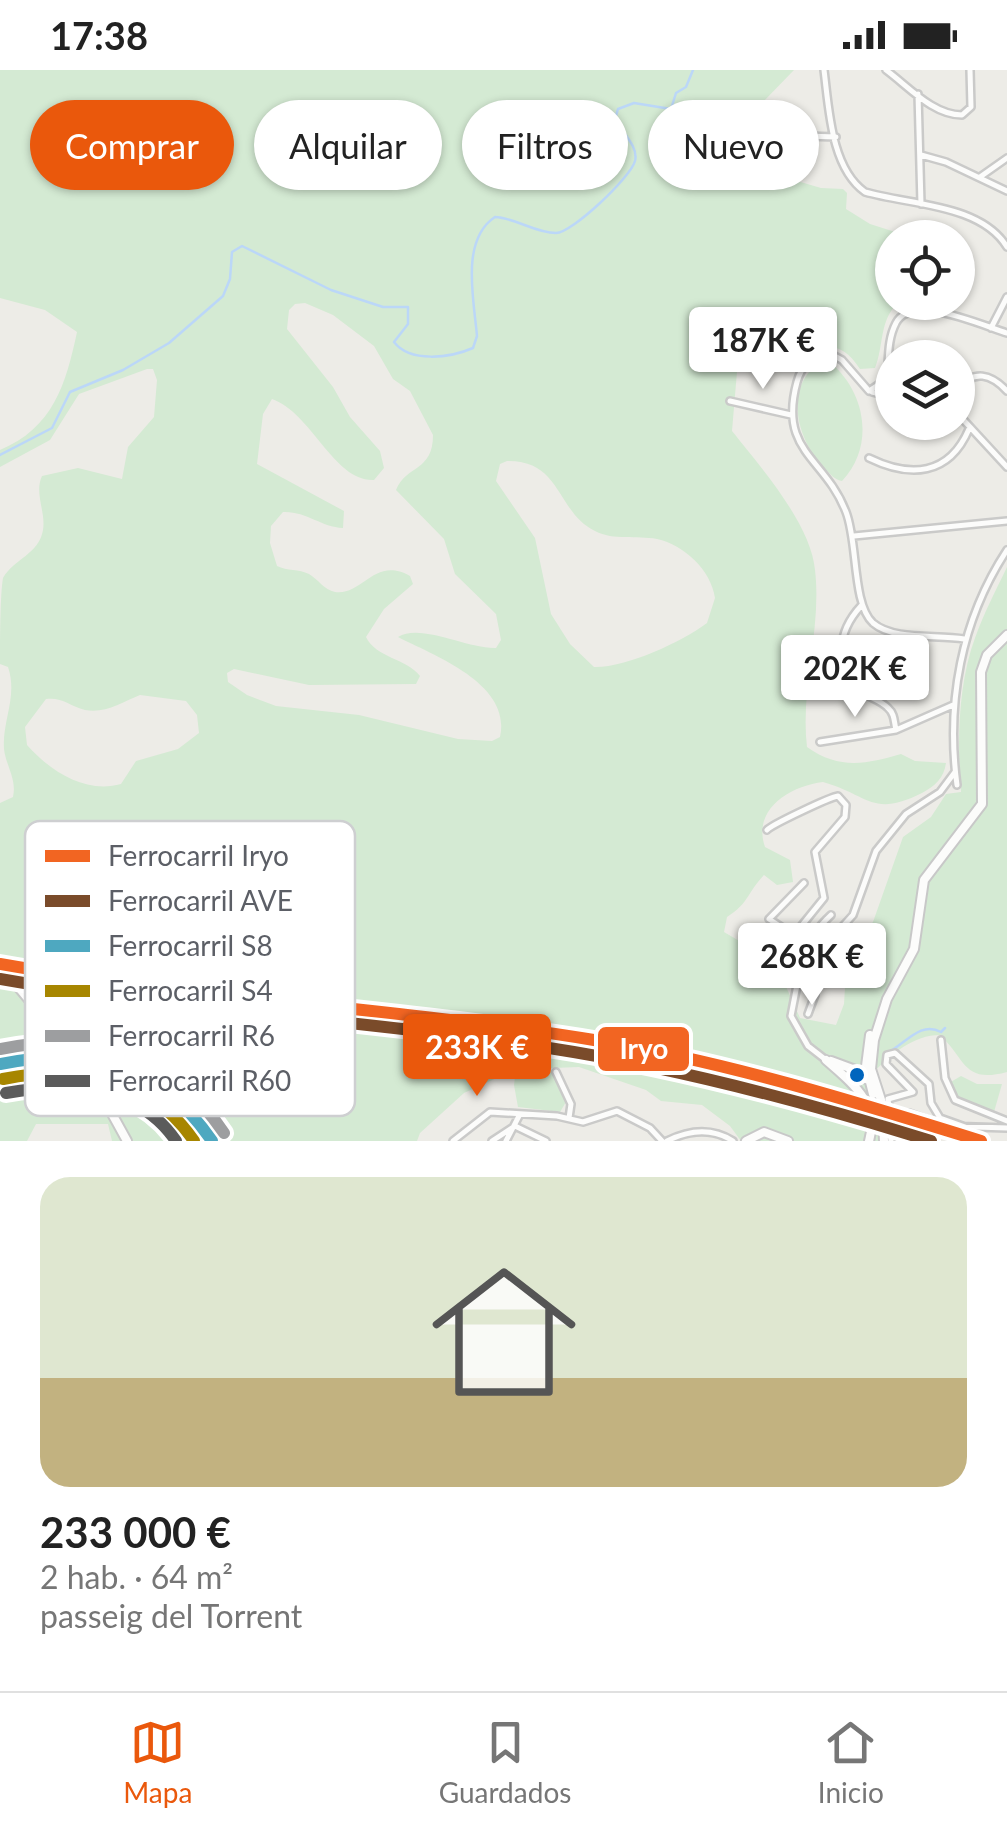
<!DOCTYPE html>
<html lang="es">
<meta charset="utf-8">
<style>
:root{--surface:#fff;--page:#f6f6f6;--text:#222;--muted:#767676;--line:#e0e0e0;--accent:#ea580c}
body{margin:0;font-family:Lato,sans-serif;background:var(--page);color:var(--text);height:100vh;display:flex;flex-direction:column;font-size:38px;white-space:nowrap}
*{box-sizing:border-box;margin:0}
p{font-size:32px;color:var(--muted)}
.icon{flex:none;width:55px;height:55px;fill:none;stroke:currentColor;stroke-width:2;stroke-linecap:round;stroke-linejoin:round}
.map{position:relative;height:1071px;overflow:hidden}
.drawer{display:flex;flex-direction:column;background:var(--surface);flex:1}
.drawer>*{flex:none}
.top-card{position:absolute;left:30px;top:30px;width:948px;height:90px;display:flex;gap:20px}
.fabs{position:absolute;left:875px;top:150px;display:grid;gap:20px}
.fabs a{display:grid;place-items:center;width:100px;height:100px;border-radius:50%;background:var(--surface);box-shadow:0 2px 8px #0004;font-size:50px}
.price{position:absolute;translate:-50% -85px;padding:0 22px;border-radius:10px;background:#fff;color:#222;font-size:32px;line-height:65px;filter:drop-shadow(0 2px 5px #0008)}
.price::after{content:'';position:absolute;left:50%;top:60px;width:30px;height:22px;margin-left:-15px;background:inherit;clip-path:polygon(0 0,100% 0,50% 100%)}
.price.active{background:var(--accent);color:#fff}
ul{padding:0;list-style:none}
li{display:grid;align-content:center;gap:20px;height:530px;padding:0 40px}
li span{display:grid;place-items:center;height:310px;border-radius:30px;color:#555}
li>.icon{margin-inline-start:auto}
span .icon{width:180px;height:180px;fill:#fffc;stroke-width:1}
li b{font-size:42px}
.pill{padding:0 35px;border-radius:45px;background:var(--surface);box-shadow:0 2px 8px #0004;font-size:35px;line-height:90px}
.pill.active{background:var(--accent);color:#fff}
.status{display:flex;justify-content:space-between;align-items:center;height:70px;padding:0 50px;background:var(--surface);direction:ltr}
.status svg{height:28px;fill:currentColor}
.dock{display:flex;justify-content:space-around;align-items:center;height:140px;border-top:2px solid var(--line);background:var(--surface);font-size:28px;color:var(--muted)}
.dock a{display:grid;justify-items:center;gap:5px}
.dock .active{color:var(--accent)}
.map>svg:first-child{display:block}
.green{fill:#d4ead3;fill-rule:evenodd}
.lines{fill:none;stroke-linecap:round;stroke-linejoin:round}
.stream{stroke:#bbd7f8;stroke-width:2.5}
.street-casing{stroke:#cacac9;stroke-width:10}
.secondary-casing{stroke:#c8c8c8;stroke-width:12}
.street{stroke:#fcfcfb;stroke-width:5}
.secondary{stroke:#fcfcfb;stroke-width:8}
.rail-1-casing{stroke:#fff;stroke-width:20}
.rail-2-casing{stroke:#fff;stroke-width:20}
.rail-3-casing{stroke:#fff;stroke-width:20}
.rail-4-casing{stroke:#fff;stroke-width:20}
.rail-5-casing{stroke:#fff;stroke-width:20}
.rail-6-casing{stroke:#fff;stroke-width:20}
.rail-1{stroke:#f26522;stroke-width:12}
.rail-2{stroke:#7a4b2a;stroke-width:12}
.rail-3{stroke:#4ea8c0;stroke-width:12}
.rail-4{stroke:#a78600;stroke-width:12}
.rail-5{stroke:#9d9ea0;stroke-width:12}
.rail-6{stroke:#5b5b5b;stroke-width:12}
.bus-dot{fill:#0065bd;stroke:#fff;stroke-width:4}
.key{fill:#fff;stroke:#cecfd1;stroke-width:2.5}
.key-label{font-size:28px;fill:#5c5f66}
.line-badge{stroke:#fff;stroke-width:4}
.badge-label{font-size:28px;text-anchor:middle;font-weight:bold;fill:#fff}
</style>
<div class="status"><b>17:38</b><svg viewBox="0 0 49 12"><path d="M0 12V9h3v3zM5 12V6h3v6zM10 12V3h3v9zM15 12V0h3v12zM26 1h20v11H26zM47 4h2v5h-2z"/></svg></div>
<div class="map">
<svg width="1007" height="1071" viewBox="0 0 1007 1071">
<rect width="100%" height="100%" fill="#edece7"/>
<path class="green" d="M 0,0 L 794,0 L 761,34 L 740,48 L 742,95 L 821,118 L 843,119 L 847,123 L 846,139 L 870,154 L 911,167 L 892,168 L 892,232 L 898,233 C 879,250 884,276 875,298 L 860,299 C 845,277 834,273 807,280 L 786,301 L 738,290 L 732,361 C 760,396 811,454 815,500 C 822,559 800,618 807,677 C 839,700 867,694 901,684 L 915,691 L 946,693 C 944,708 935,716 922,723 C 872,748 869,725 823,712 C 790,716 752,739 765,777 L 790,790 L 793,812 L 777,815 L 764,805 C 746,824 750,832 727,847 L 724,862 L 775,892 L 800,948 L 836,955 L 844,934 L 847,885 L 873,852 L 903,767 L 931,747 L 946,724 L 961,722 C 957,673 958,614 975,568 C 984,543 996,520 1007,497 L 1007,1002 C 963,1014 966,989 940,965 C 914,965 891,984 874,1002 L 889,1050 L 886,1071 L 741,1071 L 730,1056 L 702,1035 L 661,1031 L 646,1020 L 579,997 L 528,999 L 551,1000 L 566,1032 L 560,1042 L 518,1037 L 514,1015 L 516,999 L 464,1023 L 420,1063 L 417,1071 L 216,1071 C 160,993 94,966 0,991 L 0,901 L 116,922 L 118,911 L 0,889 L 0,733 L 13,727 C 17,709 6,696 4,679 C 2,650 18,627 8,597 L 0,594 C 0,574 0,524 3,508 C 14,489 39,484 43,460 C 46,442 34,423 42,406 L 78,398 L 122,409 L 128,377 L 154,347 L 157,310 L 153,299 L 147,299 L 79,324 L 50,370 L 0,397 L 0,380 C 53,358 66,314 77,262 L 45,240 L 0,228 ZM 305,233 L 333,245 L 374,276 L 393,309 L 410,321 L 433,365 C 433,402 406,395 396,420 L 444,469 L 455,504 L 496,544 L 501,570 L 496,578 C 467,579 421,553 398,567 C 435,586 512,614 500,667 L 492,671 L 458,669 L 359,645 L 276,636 L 247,625 L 228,612 L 227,603 L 234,599 L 309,615 L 416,614 L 420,606 C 406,588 376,588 366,567 L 384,539 L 413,514 L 410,506 C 374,486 363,526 335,522 C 324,520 318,509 309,504 C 299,499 287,501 277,496 L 270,473 L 271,456 L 283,442 C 306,441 321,457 343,458 L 344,441 L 257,394 L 263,344 L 272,329 C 312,343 334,412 374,410 L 384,398 L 380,381 L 350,347 L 333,317 L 287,259 L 289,240 L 295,234 ZM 507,391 C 562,390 556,442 595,461 C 614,471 636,465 657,469 C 684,475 711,500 715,528 L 707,553 C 682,572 625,598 594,597 L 570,574 L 551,544 L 535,468 L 496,411 L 500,394 ZM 140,625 L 186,631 L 197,645 L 199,663 L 178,679 L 136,691 L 121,714 C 85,724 50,701 27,675 L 25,657 L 46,629 C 62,627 70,636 85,640 C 105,644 122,632 140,625 ZM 438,946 L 513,953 L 693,985 L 691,997 L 437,956 Z
M 820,293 L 831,293 C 866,323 875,376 842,411 C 833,409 832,405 824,398 C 798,372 782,317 820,293 Z
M 49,989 C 113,988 169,1015 203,1071 L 112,1071 L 108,1054 L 36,1054 L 27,1071 L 0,1071 L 0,999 Z
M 961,1006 L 977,1014 L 1002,1014 L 994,1042 L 959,1030 L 949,1013 Z"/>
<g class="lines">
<path class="stream" d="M 0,385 L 52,358 L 70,322 L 123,300 L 169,273 L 223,226 L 230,209 L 232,182 L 242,176 L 331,220 L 383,237 L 408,237 L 408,254 L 394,272 C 410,293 450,288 473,278 L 477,266 C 474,230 460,170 495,147 C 516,148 535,163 556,163 C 572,163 631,107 635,91 C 639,76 621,62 615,49 L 618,39 L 634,33 L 671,39 L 676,23 L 686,17 L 693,0
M 889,982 C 907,972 921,951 941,962 L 945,958"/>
<g class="street-casing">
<path id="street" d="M 824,0 C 829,39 831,98 865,122 C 910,135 981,134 1007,177
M 886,0 C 909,17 933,45 962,45 L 971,37 L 970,0
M 918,24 L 921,134
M 743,64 L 836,67
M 921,85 L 946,92 L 1007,121
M 980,107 L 1007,88
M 991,258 L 1007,227
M 958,319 C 974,299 991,304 1007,321
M 872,322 L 892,327
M 730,331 L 791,345
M 958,344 L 1007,397
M 869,388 C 910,408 949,406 969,359
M 854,466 L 1007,451
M 861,536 C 838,561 832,597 861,621 C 869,628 881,630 888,638 C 895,644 894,652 896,660
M 964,569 C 938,564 894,571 873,553 C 852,534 858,472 846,442 C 825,387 778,382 797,312 C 802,294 811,287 829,283 L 842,290 L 869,321 L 887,309 C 889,290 887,270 896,253 C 911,223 981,255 1007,263
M 820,672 L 896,660 L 953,635
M 957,715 C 946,633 961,550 1007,480
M 767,760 C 771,755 830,727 838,726 L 846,735 L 845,747 L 815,782 L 824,828 L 786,875 L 797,915 L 791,946 L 808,976 L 826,990
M 792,864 L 769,849 L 804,813
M 793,898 L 815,925 L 816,898 L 836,910 L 825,876 L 853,845 L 876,781 L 906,744 L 940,722 L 955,702
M 816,898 L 808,886 C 811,867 817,858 831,845
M 808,944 L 815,925
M 941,970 L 945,1008 L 955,1030 L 1007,1051
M 556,1002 L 571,1034 L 569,1048
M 890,1046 L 888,1029 L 913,1022 L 886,994 L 887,985 L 895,983 L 929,1014 L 931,1033 L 940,1048 L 968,1058
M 453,1071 L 490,1042 L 557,1046 L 583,1052 L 617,1041 L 650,1058 L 662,1071
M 492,1071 L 515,1056 L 546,1071
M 506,1071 L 520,1044
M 667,1071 C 689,1060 711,1057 733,1071
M 891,1071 L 890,1046 L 909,1043 L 945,1056 L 1007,1058"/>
</g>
<g class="secondary-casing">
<path id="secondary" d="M 0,895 L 89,1002 L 127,1071
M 870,965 L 866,996 L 873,1024
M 826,990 C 852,1013 880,1033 869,1071
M 831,991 L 858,1001 L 866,1009
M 746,1071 L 764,1062 L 788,1071
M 884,1071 L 882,1033 L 871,999 L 874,970 L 887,929 L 914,879 L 924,810 L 982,734 L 981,602 L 987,585 L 1007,565"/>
</g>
<use href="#street" class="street"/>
<use href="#secondary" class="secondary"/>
<g class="rail-1-casing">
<path id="rail-1" d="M 0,894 C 199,929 401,938 600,971 C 730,993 856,1032 981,1071"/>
</g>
<g class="rail-2-casing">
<path id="rail-2" d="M 0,909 C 182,941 366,950 549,978 C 679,998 806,1032 931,1071"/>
</g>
<g class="rail-3-casing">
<path id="rail-3" d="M 0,994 C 91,976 158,992 212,1071"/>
</g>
<g class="rail-4-casing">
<path id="rail-4" d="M 3,1009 C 78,994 148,1004 194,1071"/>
</g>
<g class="rail-5-casing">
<path id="rail-5" d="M 0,979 C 96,960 168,980 224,1063"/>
</g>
<g class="rail-6-casing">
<path id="rail-6" d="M 6,1023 C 67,1012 137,1014 176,1071"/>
</g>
<use href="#rail-1" class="rail-1"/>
<use href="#rail-2" class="rail-2"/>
<use href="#rail-3" class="rail-3"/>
<use href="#rail-4" class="rail-4"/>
<use href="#rail-5" class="rail-5"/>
<use href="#rail-6" class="rail-6"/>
</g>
<circle class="bus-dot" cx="857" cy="1005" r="9"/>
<rect x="25" y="751" width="330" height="295" rx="15" class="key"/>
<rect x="45" y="780" width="45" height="12" fill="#f26522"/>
<rect x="45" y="825" width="45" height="12" fill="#7a4b2a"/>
<rect x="45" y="870" width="45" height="12" fill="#4ea8c0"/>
<rect x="45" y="915" width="45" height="12" fill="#a78600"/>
<rect x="45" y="960" width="45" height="12" fill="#9d9ea0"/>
<rect x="45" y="1005" width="45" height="12" fill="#5b5b5b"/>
<g class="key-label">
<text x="108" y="796">Ferrocarril Iryo</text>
<text x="108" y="841">Ferrocarril AVE</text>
<text x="108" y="886">Ferrocarril S8</text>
<text x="108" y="931">Ferrocarril S4</text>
<text x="108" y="976">Ferrocarril R6</text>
<text x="108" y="1021">Ferrocarril R60</text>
</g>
<rect class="line-badge" x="596" y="955" width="95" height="48" rx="10" fill="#f26522"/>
<g class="badge-label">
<text x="644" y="989">Iryo</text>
</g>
</svg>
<div class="fabs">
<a><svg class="icon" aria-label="locate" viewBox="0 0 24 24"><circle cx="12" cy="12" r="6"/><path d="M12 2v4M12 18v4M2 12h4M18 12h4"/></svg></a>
<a><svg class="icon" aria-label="layers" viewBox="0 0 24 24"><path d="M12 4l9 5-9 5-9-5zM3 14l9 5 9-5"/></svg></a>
</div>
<b class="price" style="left:763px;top:322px">187K €</b>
<b class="price" style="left:855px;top:650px">202K €</b>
<b class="price" style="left:812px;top:938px">268K €</b>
<b class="price active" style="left:477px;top:1029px">233K €</b>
<div class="top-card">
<a class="pill active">Comprar</a>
<a class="pill">Alquilar</a>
<a class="pill">Filtros</a>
<a class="pill">Nuevo</a>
</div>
</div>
<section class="drawer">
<ul>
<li><span style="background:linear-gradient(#dfe7d0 65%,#c2b280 0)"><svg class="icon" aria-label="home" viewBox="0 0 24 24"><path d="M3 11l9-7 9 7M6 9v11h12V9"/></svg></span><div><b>233 000 €</b><p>2 hab. · 64 m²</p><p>passeig del Torrent</p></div></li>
</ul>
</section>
<nav class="dock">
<a class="active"><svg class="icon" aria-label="map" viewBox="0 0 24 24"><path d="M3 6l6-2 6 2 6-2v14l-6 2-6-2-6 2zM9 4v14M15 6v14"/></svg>Mapa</a>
<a><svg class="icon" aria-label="saved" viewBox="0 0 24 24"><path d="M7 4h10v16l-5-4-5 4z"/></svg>Guardados</a>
<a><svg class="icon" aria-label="home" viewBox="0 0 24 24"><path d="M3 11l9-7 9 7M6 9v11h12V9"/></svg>Inicio</a>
</nav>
